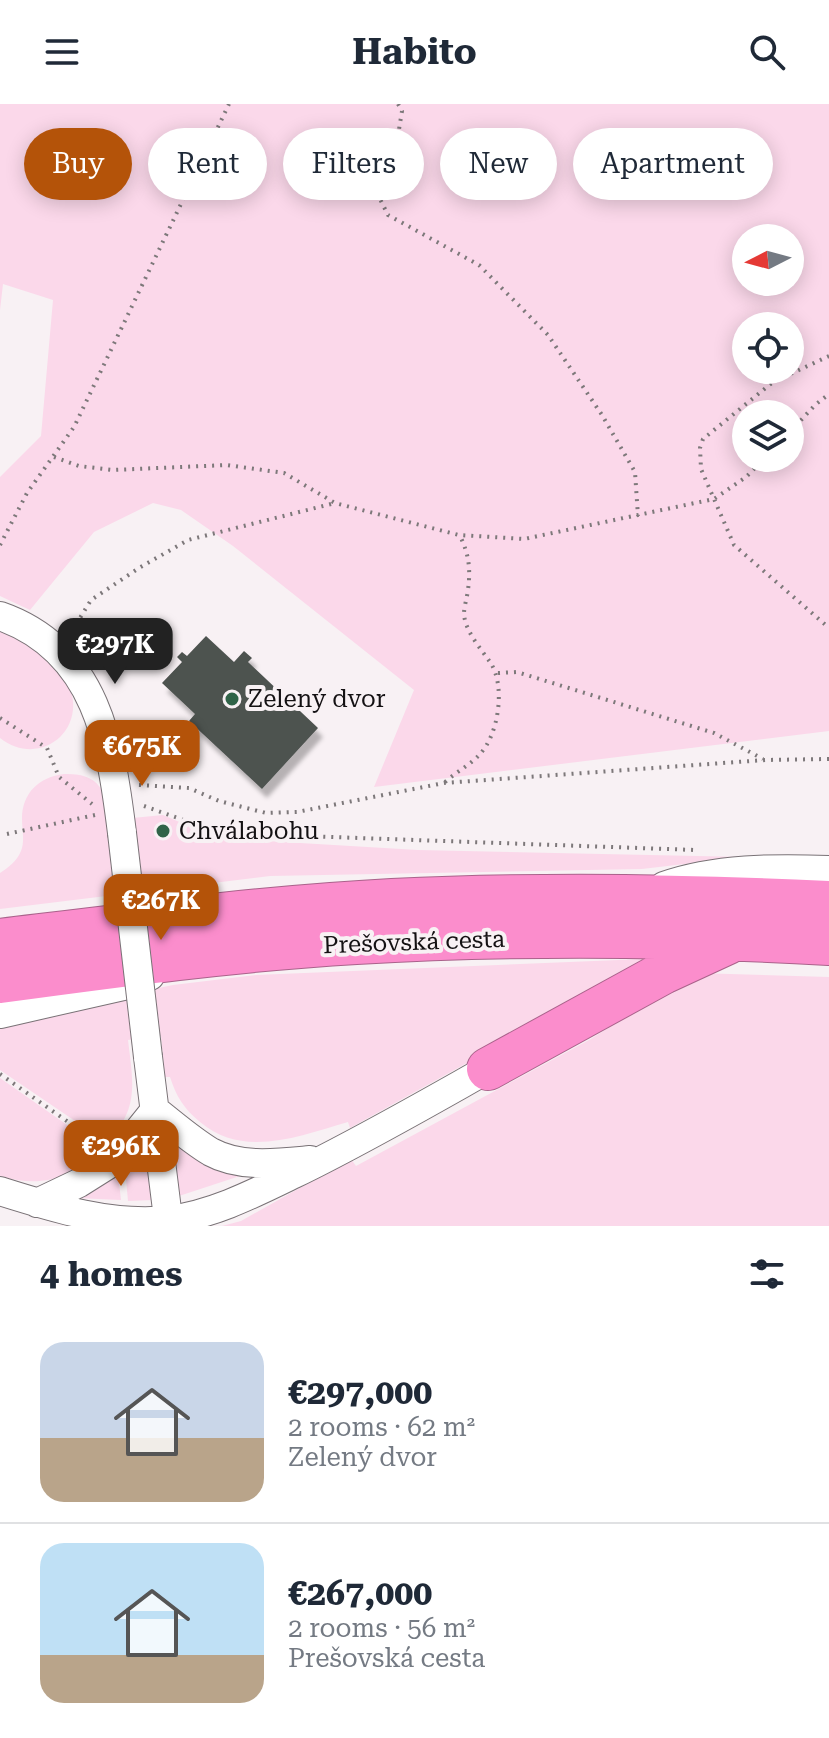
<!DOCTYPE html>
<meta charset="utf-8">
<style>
:root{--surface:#fff;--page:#f2f2f3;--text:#1f2937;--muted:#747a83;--line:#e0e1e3;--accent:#b45309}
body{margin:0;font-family:"Roboto Serif",serif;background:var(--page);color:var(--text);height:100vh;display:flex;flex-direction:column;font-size:30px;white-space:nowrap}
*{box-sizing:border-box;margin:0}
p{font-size:26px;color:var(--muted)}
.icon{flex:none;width:44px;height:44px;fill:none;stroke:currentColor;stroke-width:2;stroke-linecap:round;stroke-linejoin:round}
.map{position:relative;height:1122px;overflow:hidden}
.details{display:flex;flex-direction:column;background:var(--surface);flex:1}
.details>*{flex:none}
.guide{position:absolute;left:24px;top:24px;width:782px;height:72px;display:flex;gap:16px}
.needle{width:52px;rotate:264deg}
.buttons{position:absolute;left:732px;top:120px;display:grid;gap:16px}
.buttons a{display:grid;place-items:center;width:72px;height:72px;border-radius:50%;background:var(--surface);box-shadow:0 4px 20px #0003;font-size:40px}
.price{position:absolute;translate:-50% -68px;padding:0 18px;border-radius:16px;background:var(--accent);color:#fff;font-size:26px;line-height:52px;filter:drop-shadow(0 2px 4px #0008)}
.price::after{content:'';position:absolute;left:50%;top:48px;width:24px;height:18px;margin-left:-12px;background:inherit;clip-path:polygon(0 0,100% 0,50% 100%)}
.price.active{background:#222;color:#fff}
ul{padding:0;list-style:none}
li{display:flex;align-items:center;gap:24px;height:200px;padding:0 40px}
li+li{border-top:2px solid var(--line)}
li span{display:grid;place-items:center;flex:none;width:224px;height:160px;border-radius:24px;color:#555}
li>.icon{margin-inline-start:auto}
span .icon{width:96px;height:96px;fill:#fffc;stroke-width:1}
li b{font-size:34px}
h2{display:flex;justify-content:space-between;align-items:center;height:96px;padding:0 40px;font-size:34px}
.chip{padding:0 28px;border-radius:36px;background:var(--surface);box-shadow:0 4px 20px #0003;font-size:28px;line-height:72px}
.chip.active{background:var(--accent);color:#fff}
header{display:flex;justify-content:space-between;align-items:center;height:104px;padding:0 40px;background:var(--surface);font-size:36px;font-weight:700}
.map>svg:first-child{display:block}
.green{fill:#fbd8ea;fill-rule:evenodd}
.building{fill:#4e5350;filter:url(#shadow)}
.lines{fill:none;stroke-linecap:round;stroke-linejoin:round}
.minor-casing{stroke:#797276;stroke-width:30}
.highway-casing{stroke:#aa628b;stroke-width:44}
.path{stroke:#7d787a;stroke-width:4;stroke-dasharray:2 6;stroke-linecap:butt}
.minor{stroke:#fff;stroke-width:28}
.highway{stroke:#fb8dcc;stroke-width:42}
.minor-bridge-casing{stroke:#797276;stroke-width:30;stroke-linecap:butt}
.minor-bridge{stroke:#fff;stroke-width:28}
.poi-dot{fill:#306348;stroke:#f8f1f4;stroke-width:3}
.labels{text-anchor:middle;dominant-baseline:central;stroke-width:8;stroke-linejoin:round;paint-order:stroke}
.poi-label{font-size:24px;fill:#141113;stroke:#f8f1f4;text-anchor:start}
.street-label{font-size:24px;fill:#141113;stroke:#f8f1f4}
</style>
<header><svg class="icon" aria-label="menu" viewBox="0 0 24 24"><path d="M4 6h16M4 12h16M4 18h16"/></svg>Habito<svg class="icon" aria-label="search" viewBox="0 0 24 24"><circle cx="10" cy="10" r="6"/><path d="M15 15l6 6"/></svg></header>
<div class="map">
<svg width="829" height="1122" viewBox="0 0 829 1122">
<defs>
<filter id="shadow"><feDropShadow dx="5" dy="9" stdDeviation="2" flood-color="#0004"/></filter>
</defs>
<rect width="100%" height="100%" fill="#f8f1f4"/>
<path class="green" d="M 0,0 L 829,0 L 829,627 L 374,683 L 414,586 L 233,442 L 181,406 L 153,399 L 94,428 L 30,506 L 0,492 L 0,373 L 41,332 L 53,196 L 3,180 L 0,206 ZM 746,134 L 790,134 L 790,178 L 746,178 ZM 746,222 L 790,222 L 790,266 L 746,266 ZM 746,310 L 790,310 L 790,354 L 746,354 Z
M 0,524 C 26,535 60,556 70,584 C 86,629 38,664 0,634 Z
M 64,670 C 100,669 105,687 112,716 L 163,711 L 217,734 L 418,746 L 744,753 L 642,765 L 270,772 L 0,805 L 0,769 C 9,763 17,757 21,747 C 25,737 22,725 22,715 C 22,689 39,673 64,670 Z
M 643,855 L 654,855 L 350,1024 L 348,1018 C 299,1032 244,1055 200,1018 C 184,1005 176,992 170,973 L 165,973 L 161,932 L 128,936 C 133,978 140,1006 106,1038 L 0,966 L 0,917 L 173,881 L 256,871 Z
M 696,869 L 829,873 L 829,1122 L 222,1122 L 241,1117 L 351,1055 L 356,1062 L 589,936 Z
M 0,974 L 100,1044 L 102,1050 C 66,1073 44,1085 0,1072 Z
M 171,1033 L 246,1070 L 179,1092 Z
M 146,1036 L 153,1096 L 128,1097 L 125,1064 Z
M 118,1069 L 121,1096 L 75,1094 Z"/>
<path class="building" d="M 206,532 L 234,558 L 244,547 L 252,554 L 248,558 L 318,624 L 262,685 L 189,617 L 195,610 L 162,579 L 182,558 L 177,553 L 182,548 L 187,552 Z"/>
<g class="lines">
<g class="minor-casing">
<path id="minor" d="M 0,512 C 97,546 111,640 122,729
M 664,782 C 715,764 775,764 829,766
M 0,910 L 123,882 L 150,872
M 148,953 L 169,1122
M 155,1006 C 173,1020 191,1036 211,1048 C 240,1064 278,1059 310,1056
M 0,1087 C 54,1104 110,1122 168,1116 C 212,1111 255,1089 294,1070 C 360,1038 424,1001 488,965
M 37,1099 L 79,1079 L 114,1057 L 155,1006"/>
</g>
<g class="highway-casing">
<path id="highway" d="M 0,836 C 131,820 261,803 392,796 C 538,789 684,791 829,798
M 0,878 C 118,862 237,846 356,839 C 513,830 672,831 829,840
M 488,965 L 663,869 L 728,839"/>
</g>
<path class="path" d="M 398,0 L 402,7 L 394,56 L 376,87 L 388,111 L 479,161 L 548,231 L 602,311 L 635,368 L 638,412
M 829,252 L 773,278 L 703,335 L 700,344 L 701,365 L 734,441 L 829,524
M 790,328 L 815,301 L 829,290
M 54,353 L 79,362 L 113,366 L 227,361 L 284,369 L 335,399 L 459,431 L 524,435 L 714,395 L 746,373 L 765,354
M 0,441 L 27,389 L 74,323 L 229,0
M 72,527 L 91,496 L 139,464 L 188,436 L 335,399
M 498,569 L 517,568 L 714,629 L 763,655
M 0,614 L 47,644 L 59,673 L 92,700
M 445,678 C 456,668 470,661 479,651 C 499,631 506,581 490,558 C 481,545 465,527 464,510 C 464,504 466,497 467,492 C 471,469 470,452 460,432
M 139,681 L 189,684 L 219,697 L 266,709 L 297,708 L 444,679 L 765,656 L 829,655
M 144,702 L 220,729 L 695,746
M 7,730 L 95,711
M 0,970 L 98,1039"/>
<use href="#minor" class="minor"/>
<use href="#highway" class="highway"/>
<g class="minor-bridge-casing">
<path id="minor-bridge" d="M 122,729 L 148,953"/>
</g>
<use href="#minor-bridge" class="minor-bridge"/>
</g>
<g class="poi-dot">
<circle cx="232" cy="595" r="8"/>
<circle cx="163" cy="727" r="8"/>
</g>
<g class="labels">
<g class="poi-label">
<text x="248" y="595">Zelený dvor</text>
<text x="179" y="727">Chválabohu</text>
</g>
<g class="street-label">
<text transform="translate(414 838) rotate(-2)">Prešovská cesta</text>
</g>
</g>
</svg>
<div class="buttons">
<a><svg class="needle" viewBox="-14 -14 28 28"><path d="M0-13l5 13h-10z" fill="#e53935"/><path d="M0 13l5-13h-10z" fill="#747a83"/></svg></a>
<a><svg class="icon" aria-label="locate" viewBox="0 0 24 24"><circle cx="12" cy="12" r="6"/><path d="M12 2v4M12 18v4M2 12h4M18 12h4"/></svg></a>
<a><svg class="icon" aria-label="layers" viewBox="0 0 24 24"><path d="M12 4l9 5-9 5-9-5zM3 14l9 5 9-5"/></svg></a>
</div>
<b class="price active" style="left:115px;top:582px">€297K</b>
<b class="price" style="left:142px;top:684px">€675K</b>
<b class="price" style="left:161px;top:838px">€267K</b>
<b class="price" style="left:121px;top:1084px">€296K</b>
<div class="guide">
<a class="chip active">Buy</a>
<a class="chip">Rent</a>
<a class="chip">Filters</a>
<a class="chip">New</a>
<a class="chip">Apartment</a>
</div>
</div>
<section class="details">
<h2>4 homes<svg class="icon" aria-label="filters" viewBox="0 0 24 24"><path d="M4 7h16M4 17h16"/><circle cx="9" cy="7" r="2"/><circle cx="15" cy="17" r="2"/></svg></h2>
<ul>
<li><span style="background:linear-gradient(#c9d6e8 60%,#b9a48a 0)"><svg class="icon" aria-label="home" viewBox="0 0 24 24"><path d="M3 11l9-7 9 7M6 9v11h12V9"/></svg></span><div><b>€297,000</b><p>2 rooms · 62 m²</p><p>Zelený dvor</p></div></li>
<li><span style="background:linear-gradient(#bfe0f5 70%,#b9a48a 0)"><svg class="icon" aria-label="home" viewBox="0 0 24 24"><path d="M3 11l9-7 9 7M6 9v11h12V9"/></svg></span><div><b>€267,000</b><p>2 rooms · 56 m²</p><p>Prešovská cesta</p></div></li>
</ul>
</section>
